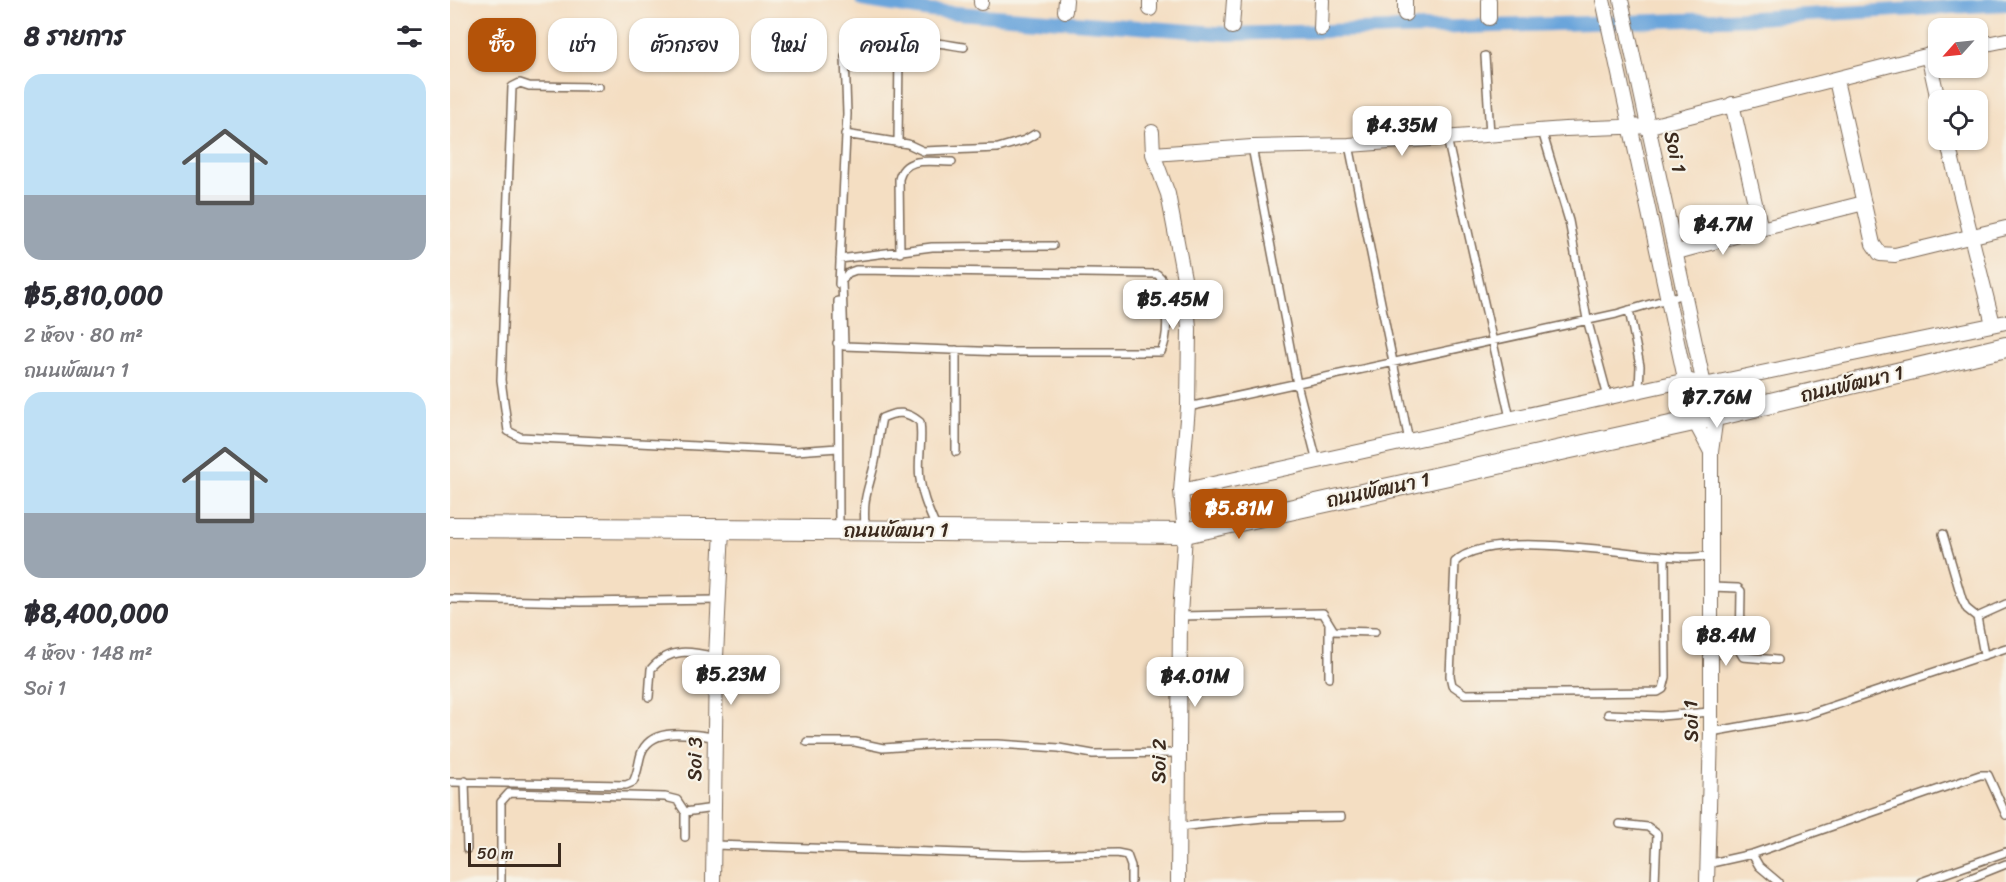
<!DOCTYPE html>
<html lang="th">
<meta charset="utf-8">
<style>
:root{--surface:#fff;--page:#f2f2f3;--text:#2b2b33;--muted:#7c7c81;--accent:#b45309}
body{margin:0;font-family:Sriracha,"Playpen Sans Thai",sans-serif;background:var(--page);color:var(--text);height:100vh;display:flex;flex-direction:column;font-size:22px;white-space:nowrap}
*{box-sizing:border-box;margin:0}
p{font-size:20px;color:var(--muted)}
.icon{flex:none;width:33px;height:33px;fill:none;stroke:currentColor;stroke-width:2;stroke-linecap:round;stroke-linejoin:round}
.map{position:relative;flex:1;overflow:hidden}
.sheet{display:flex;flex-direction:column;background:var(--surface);width:450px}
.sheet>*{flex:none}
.banner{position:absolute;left:18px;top:18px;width:570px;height:54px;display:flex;gap:12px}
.needle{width:39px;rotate:243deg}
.tools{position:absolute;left:1478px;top:18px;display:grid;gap:12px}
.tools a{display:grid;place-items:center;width:60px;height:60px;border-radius:12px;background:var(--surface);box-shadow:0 2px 4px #0004;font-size:30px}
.scale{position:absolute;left:18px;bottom:15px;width:93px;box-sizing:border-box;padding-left:6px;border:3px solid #3b2a1e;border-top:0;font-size:16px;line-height:21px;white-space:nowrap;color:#3b2a1e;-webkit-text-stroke:4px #f7f3e8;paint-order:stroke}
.price{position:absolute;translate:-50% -51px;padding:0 14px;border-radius:12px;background:#fff;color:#222;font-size:20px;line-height:39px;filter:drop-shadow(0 2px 3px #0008)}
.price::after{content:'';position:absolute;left:50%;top:36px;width:18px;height:14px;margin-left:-9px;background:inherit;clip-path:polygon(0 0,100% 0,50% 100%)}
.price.on{background:var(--accent);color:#fff}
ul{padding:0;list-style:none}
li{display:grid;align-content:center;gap:12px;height:318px;padding:0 24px}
li span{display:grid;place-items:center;height:186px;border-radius:18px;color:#555}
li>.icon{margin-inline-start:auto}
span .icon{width:108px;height:108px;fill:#fffc;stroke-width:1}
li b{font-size:26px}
h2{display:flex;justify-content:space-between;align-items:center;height:72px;padding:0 24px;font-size:26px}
.tag{padding:0 21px;border-radius:18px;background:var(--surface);box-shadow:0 2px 4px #0004;font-size:21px;line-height:54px}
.tag.on{background:var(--accent);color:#fff}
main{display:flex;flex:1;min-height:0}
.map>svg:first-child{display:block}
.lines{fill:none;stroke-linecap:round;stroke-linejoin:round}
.canal{stroke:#6aa5db;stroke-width:14}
.lane-casing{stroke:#7c6957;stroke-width:10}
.street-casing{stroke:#7c6957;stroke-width:16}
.secondary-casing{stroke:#7c6957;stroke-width:22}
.lane{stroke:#fff;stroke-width:7}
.street{stroke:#fff;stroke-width:14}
.secondary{stroke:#fff;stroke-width:20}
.labels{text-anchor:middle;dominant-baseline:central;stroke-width:4.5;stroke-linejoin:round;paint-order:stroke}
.street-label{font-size:20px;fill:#3b2a1e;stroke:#f7f3e8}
</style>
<main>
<section class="sheet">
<h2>8 รายการ<svg class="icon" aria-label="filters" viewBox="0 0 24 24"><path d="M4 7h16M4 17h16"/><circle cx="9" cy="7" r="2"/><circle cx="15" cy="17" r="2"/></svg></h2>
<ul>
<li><span style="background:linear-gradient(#bfe0f5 65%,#9aa5b1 0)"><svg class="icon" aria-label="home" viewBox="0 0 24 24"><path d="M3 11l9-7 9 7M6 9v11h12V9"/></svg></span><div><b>฿5,810,000</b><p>2 ห้อง · 80 m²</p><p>ถนนพัฒนา 1</p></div></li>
<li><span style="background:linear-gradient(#bfe0f5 65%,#9aa5b1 0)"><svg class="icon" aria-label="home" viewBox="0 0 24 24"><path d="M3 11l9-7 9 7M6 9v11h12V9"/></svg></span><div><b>฿8,400,000</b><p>4 ห้อง · 148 m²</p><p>Soi 1</p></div></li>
</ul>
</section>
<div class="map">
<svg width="1556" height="882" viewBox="0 0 1556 882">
<rect width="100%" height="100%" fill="#f7f3e8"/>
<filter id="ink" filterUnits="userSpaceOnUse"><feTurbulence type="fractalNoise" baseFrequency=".0167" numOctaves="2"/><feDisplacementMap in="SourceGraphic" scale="12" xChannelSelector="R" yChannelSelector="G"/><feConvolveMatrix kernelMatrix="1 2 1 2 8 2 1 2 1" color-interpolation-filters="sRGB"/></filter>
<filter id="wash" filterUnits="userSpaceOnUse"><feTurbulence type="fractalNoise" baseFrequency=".008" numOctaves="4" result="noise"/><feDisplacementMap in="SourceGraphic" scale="24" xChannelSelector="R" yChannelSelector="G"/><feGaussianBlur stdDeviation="1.35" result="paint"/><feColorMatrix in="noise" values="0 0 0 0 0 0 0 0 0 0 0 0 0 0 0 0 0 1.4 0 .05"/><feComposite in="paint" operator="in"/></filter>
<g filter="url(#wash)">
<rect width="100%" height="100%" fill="#f4dec2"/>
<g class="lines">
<path class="canal" d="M 412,0 L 481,11 L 779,34 L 1304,18 L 1556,4"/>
</g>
</g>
<g filter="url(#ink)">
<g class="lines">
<g class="lane-casing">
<path id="lane" d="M 1035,56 L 1040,134
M 149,87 L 79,86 L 70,83 L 62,87 L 51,380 L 58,431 L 70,437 L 346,451 L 388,448
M 1092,131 L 1119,221 L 1137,319 L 1158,397
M 395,134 L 458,144 L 473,151 L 548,148 L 575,140 L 585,134
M 997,138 L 1060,418
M 448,143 L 449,51 C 468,37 492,44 514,47
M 899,145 L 959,441
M 802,147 L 847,384 L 867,461
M 450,253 L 449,179 C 455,155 481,162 502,162
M 390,259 L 482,247 L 603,246
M 389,284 L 397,114 L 395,56
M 388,301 L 389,527
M 1179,310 L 1190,366 L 1189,390
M 387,343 L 394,346 L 554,352 L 711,352 C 722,331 714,300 711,278 L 707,274 L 406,270 L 398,273 L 392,281 L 394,346
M 506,350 L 506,452
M 738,407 L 1166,314 L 1234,294
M 415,527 C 413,497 417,494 424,466 C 428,450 428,434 432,418 C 447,411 457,411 470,422 C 473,444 467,459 470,479 C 472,497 480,513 487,530
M 1493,534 L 1512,599 L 1517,609 L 1527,617
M 1215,556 L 1216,677 L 1213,689 L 1208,692 L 1015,694 L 1002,685 L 1000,676 L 1005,562 C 1039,527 1181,556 1229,557 C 1239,558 1250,556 1261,556
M 1261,587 L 1288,588 L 1291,591 L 1290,652 L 1293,657 L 1327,660
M 0,599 L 130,602 L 269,600
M 730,616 L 873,613 L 884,631 L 925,632
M 1534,655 L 1527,617 L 1556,604
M 879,678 L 879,625
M 199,697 L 201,669 C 220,647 240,651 266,657
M 1158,714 L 1211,716 L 1260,712
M 1261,732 L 1356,715 L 1556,648
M 357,742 L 405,742 L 433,748 L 492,744 L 548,744 L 609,748 L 643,754 L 729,753
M 15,781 L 17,849
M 0,782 L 176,785 L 183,782 C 188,773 188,764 191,754 C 201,725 242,735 265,737
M 1170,824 L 1198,827 L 1207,834 L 1205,882
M 728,827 L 813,818 L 891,817
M 235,837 L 235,812
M 264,845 L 575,855 L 667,853 L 677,855 L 681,866 L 681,882
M 1302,854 L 1309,866 L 1328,882
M 1257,864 L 1302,854 L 1530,775 L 1538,775 L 1556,815
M 51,882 L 51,802 L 59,793 L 215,797 L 227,800 L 235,812 L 264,808
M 1471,882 L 1556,852
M 1511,882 L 1556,864"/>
</g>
<g class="street-casing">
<path id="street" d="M 955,0 L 955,14
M 1153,0 L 1244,420 L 1261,452
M 1171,0 L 1254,385 L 1266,416 L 1261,452 L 1261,732 L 1257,882
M 531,3 L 531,0
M 700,9 L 700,0
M 615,11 L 616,0
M 1039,18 L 1039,0
M 782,27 L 784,0
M 871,29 L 872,0
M 1527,46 L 1556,40
M 1478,55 L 1488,100
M 1386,80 L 1423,244 L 1430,254 L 1445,255 L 1556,228
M 1282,104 L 1311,229 L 1414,203
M 702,132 L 703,154 L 718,194 L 736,289 L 739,329 L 738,407 L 731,491 L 735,533 L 730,616 L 728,882
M 1497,140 L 1543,324
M 703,154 L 802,147 L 899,145 L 1115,129 L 1200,126 L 1488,53
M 1227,252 L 1311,229
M 731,491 L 1237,380 L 1254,385 L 1556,322
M 263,882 L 266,657 L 272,529"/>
</g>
<g class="secondary-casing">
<path id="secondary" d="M 0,527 L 735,533 L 1266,416 L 1556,347"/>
</g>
<use href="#lane" class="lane"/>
<use href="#street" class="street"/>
<use href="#secondary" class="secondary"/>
</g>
</g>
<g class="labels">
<g class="street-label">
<text transform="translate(1225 152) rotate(78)">Soi 1</text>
<text transform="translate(1402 384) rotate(-13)">ถนนพัฒนา 1</text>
<text transform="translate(928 490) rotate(-12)">ถนนพัฒนา 1</text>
<text x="446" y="530">ถนนพัฒนา 1</text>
<text transform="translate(1241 721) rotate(-91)">Soi 1</text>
<text transform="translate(245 759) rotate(-89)">Soi 3</text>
<text transform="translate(709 761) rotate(-89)">Soi 2</text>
</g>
</g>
</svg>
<div class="tools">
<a><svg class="needle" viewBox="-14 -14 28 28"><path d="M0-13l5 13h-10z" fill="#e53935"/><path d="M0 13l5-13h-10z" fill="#7c7c81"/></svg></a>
<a><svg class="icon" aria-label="locate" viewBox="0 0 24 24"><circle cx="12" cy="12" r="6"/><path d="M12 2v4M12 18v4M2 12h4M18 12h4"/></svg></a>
</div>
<div class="scale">50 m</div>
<b class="price" style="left:952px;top:157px">฿4.35M</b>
<b class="price" style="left:1273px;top:256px">฿4.7M</b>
<b class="price" style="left:723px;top:331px">฿5.45M</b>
<b class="price" style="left:1267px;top:429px">฿7.76M</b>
<b class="price on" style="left:789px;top:540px">฿5.81M</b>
<b class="price" style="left:1276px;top:667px">฿8.4M</b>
<b class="price" style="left:281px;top:706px">฿5.23M</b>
<b class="price" style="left:745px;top:708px">฿4.01M</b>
<div class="banner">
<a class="tag on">ซื้อ</a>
<a class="tag">เช่า</a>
<a class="tag">ตัวกรอง</a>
<a class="tag">ใหม่</a>
<a class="tag">คอนโด</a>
</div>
</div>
</main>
